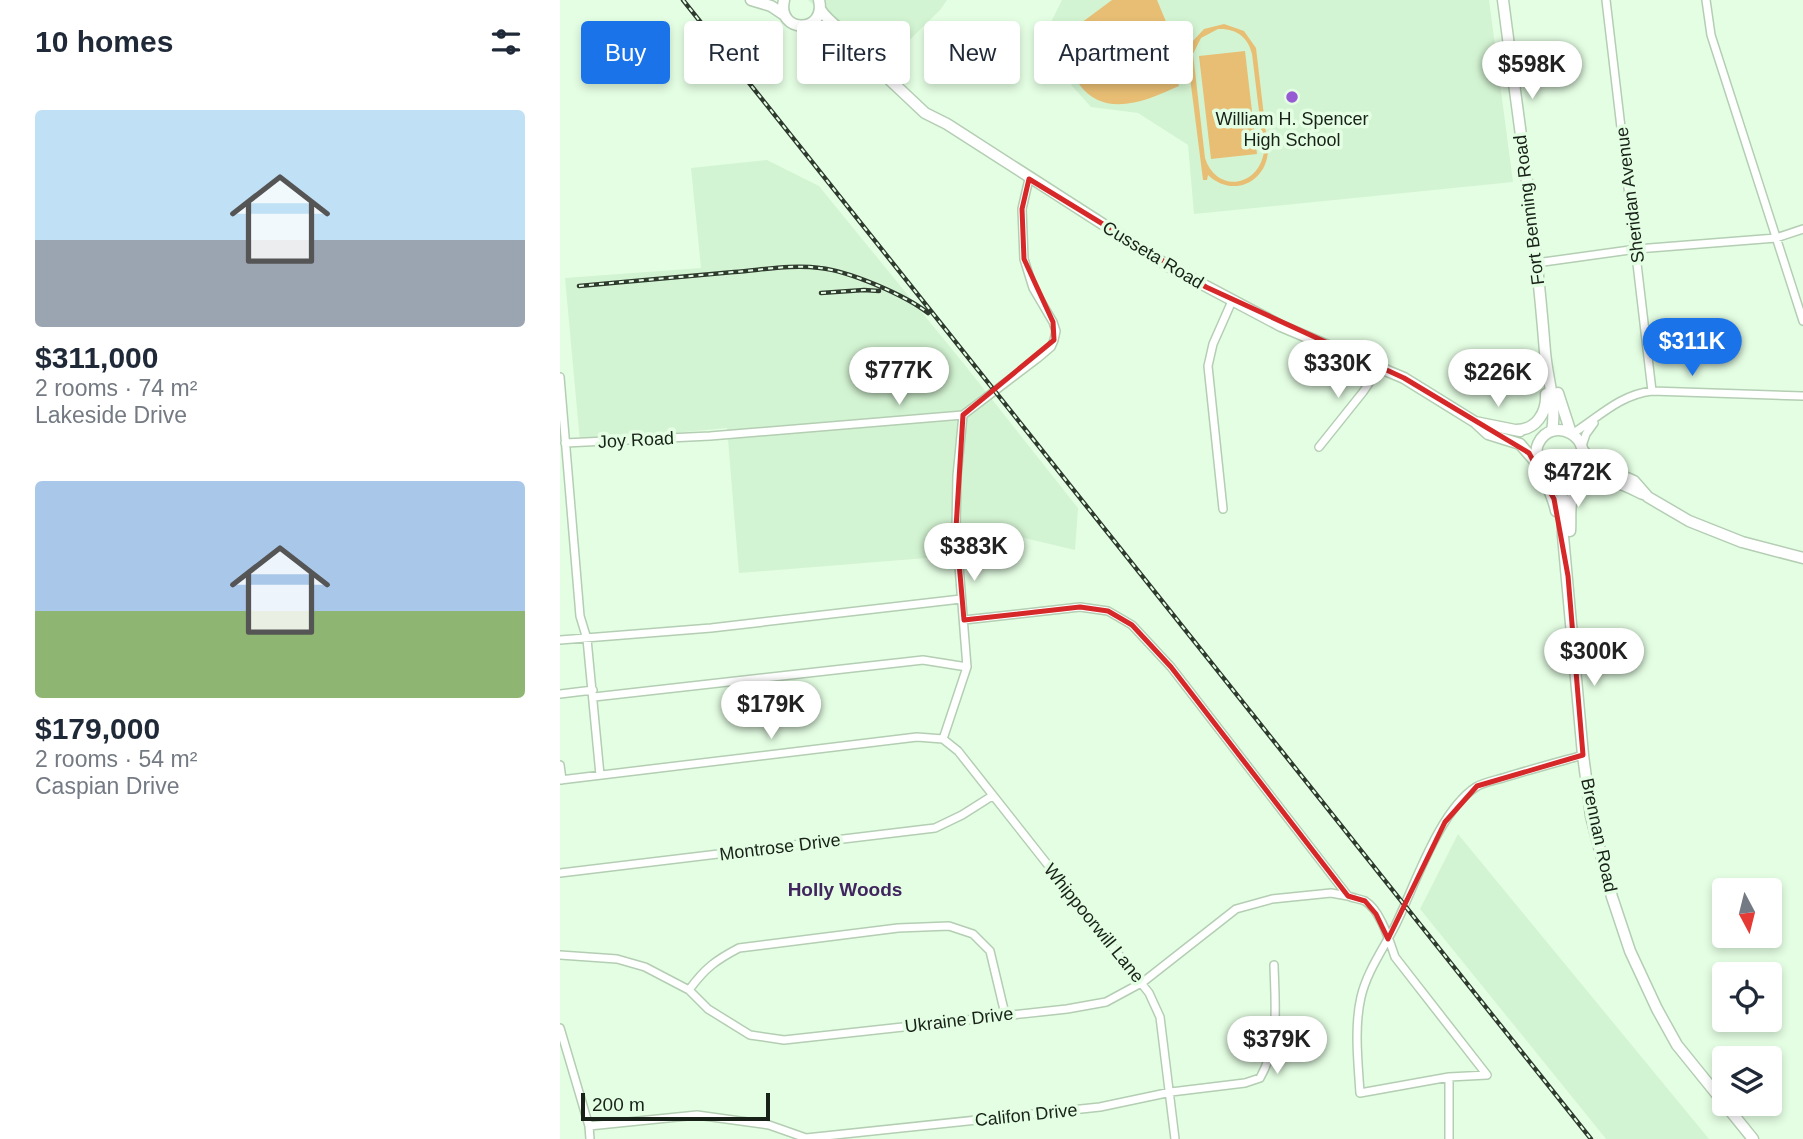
<!DOCTYPE html>
<meta charset="utf-8">
<style>
:root{--surface:#fff;--page:#f6f6f7;--text:#1f2937;--muted:#747a83;--accent:#1a73e8}
body{margin:0;font-family:Helvetica,sans-serif;background:var(--page);color:var(--text);height:100vh;display:flex;flex-direction:column;font-size:26px;white-space:nowrap}
*{box-sizing:border-box;margin:0}
p{font-size:23px;color:var(--muted)}
.icon{flex:none;width:38px;height:38px;fill:none;stroke:currentColor;stroke-width:2;stroke-linecap:round;stroke-linejoin:round}
.map{position:relative;flex:1;overflow:hidden}
.details{display:flex;flex-direction:column;background:var(--surface);width:560px}
.details>*{flex:none}
.top-card{position:absolute;left:21px;top:21px;width:665px;height:63px;display:flex;gap:14px}
.needle{width:46px;rotate:173deg}
.fabs{position:absolute;left:1152px;top:878px;display:grid;gap:14px}
.fabs a{display:grid;place-items:center;width:70px;height:70px;border-radius:7px;background:var(--surface);box-shadow:0 4px 10px #0003;font-size:35px}
.scale{position:absolute;left:21px;bottom:18px;width:189px;box-sizing:border-box;padding-left:7px;border:4px solid #182218;border-top:0;font-size:19px;line-height:24px;white-space:nowrap;color:#182218;-webkit-text-stroke:5px #e4fee3;paint-order:stroke}
.price{position:absolute;translate:-50% -60px;padding:0 16px;border-radius:24px;background:#fff;color:#222;font-size:23px;line-height:46px;filter:drop-shadow(0 2px 4px #0008)}
.price::after{content:'';position:absolute;left:50%;top:42px;width:21px;height:16px;margin-left:-10px;background:inherit;clip-path:polygon(0 0,100% 0,50% 100%)}
.price.on{background:var(--accent);color:#fff}
ul{padding:0;list-style:none}
li{display:grid;align-content:center;gap:14px;height:371px;padding:0 35px}
li span{display:grid;place-items:center;height:217px;border-radius:7px;color:#555}
li>.icon{margin-inline-start:auto}
span .icon{width:126px;height:126px;fill:#fffc;stroke-width:1}
li b{font-size:30px}
h2{display:flex;justify-content:space-between;align-items:center;height:84px;padding:0 35px;font-size:30px}
.tag{padding:0 24px;border-radius:7px;background:var(--surface);box-shadow:0 4px 10px #0003;font-size:24px;line-height:63px}
.tag.on{background:var(--accent);color:#fff}
main{display:flex;flex:1;min-height:0}
.map>svg:first-child{display:block}
.built{fill:#d3f4d2}
.green{fill:#e8be74;fill-rule:evenodd}
.lines{fill:none;stroke-linecap:round;stroke-linejoin:round}
.street-casing{stroke:#b4ceb3;stroke-width:10}
.secondary-casing{stroke:#b4ceb3;stroke-width:13}
.street{stroke:#fff;stroke-width:7}
.secondary{stroke:#fff;stroke-width:10}
.rail-casing{stroke:#2e3a2e;stroke-width:4.5}
.rail{stroke:#e4fee3;stroke-width:2;stroke-dasharray:5;stroke-linecap:butt}
.marked{fill:none;stroke:#d62828;stroke-width:5;stroke-linejoin:round}
.poi-dot{fill:#965bd2;stroke:#e4fee3;stroke-width:2.5}
.labels{text-anchor:middle;dominant-baseline:central;stroke-width:7;stroke-linejoin:round;paint-order:stroke}
.poi-label{font-size:18px;fill:#182218;stroke:#e4fee3}
.street-label{font-size:18px;fill:#182218;stroke:#e4fee3}
.neighbourhood-label{font-size:19px;font-weight:bold;fill:#41255e;stroke:#e4fee3}
</style>
<main>
<section class="details">
<h2>10 homes<svg class="icon" aria-label="filters" viewBox="0 0 24 24"><path d="M4 7h16M4 17h16"/><circle cx="9" cy="7" r="2"/><circle cx="15" cy="17" r="2"/></svg></h2>
<ul>
<li><span style="background:linear-gradient(#bfe0f5 60%,#9aa5b1 0)"><svg class="icon" aria-label="home" viewBox="0 0 24 24"><path d="M3 11l9-7 9 7M6 9v11h12V9"/></svg></span><div><b>$311,000</b><p>2 rooms · 74 m²</p><p>Lakeside Drive</p></div></li>
<li><span style="background:linear-gradient(#a9c7e8 60%,#8fb573 0)"><svg class="icon" aria-label="home" viewBox="0 0 24 24"><path d="M3 11l9-7 9 7M6 9v11h12V9"/></svg></span><div><b>$179,000</b><p>2 rooms · 54 m²</p><p>Caspian Drive</p></div></li>
</ul>
</section>
<div class="map">
<svg width="1243" height="1139" viewBox="0 0 1243 1139">
<rect width="100%" height="100%" fill="#e4fee3"/>
<path class="built" d="M 248,0 L 387,0 L 380,10 L 321,68 Z
M 502,0 L 929,0 L 953,182 L 634,214 L 628,145 L 578,113 L 531,107 L 512,86 L 500,65 L 477,50 Z
M 207,160 L 259,186 L 404,364 L 518,508 L 515,550 L 397,522 L 391,556 L 179,573 L 167,428 L 20,442 L 5,278 L 141,268 L 131,168 Z
M 898,834 L 1149,1139 L 1046,1139 L 860,909 Z"/>
<path class="green" d="M 552,0 L 597,0 L 607,24 L 619,86 C 588,100 545,120 519,84 C 510,72 504,54 498,40 Z
M 664,24 L 684,31 L 696,48 L 708,150 C 707,183 672,198 648,175 L 647,180 L 643,180 L 625,38 L 630,37 L 632,42 L 644,29 ZM 658,29 C 676,28 688,37 692,54 L 704,152 C 698,188 656,193 645,158 L 633,54 L 641,38 Z
M 685,51 L 697,154 L 651,159 L 639,56 Z"/>
<g class="lines">
<g class="street-casing">
<path id="street" d="M 1046,0 L 1092,391
M 1146,0 L 1151,35 L 1243,321
M 976,263 L 1077,249 L 1216,238 L 1243,229
M 0,377 L 20,616 L 27,639 L 40,775
M 1012,434 C 1039,417 1059,395 1092,391 L 1243,396
M 5,443 L 150,436 L 403,415 L 478,358 L 491,347 L 494,340 L 496,331 L 493,322 L 473,288 L 464,259 L 462,209 L 469,179
M 1022,446 L 1026,434 L 1034,423
M 759,447 L 803,392 L 820,367
M 663,509 L 648,366 L 653,344 L 672,301
M 404,620 L 520,607 L 548,611 L 572,625 L 611,667 L 788,896 C 793,898 800,899 805,901 C 821,911 829,940 835,957 L 927,1075 L 889,1077 L 800,1093 C 798,1062 794,1027 801,997 C 807,971 824,948 836,924 C 855,885 879,811 916,787 C 924,782 937,780 946,777 C 972,769 998,762 1023,755
M 0,640 L 151,628 L 401,599
M 0,694 L 33,690
M 34,697 L 363,660 L 407,667
M 383,739 L 398,751 L 589,993 L 600,1017 L 615,1139
M 383,739 L 407,667 L 396,528 L 397,476 L 403,415
M 0,765 L 2,780
M 0,780 L 357,737 L 383,739
M 0,873 L 375,828 L 402,815 L 432,796
M 0,955 L 57,959 L 85,967 L 129,990 L 148,1009 L 190,1035 L 224,1040 L 507,1009 L 546,1002 L 583,982 L 676,909 L 712,899 L 771,893 L 788,896
M 129,990 C 145,968 156,960 179,948 L 338,928 L 389,926 L 413,934 L 430,951 L 445,1014
M 0,1028 L 29,1126 L 30,1139
M 889,1077 L 889,1139
M 29,1126 L 137,1115 L 209,1125 L 246,1138 L 540,1107 L 611,1092 L 685,1083 L 700,1078 C 720,1043 715,1004 714,965"/>
</g>
<g class="secondary-casing">
<path id="secondary" d="M 191,0 L 211,6 L 223,14
M 224,0 C 216,34 267,34 259,0
M 943,0 C 958,117 976,234 985,352 C 987,378 997,405 992,431
M 260,9 C 271,27 292,33 297,49
M 243,26 C 268,29 276,44 297,49 L 365,113 L 387,124 L 608,266 L 721,326 L 844,378 L 915,422 L 928,434 L 960,444 L 979,466
M 998,393 L 1011,433
M 915,422 L 960,431
M 956,430 C 976,430 987,413 986,394
M 1022,449 L 1029,458 L 1039,466 L 1074,481 L 1088,497 L 1129,521 L 1182,542 L 1243,558
M 983,471 L 1000,477 L 1016,470 C 1040,439 992,413 978,444 C 971,458 993,492 996,511
M 1006,476 L 1002,488 L 1003,536 L 1023,755 L 1031,816 L 1052,897 L 1070,951 L 1097,1009 L 1117,1045 L 1193,1139
M 1010,531 C 1011,521 1009,508 1012,498 C 1024,462 1061,484 1083,494"/>
</g>
<use href="#street" class="street"/>
<use href="#secondary" class="secondary"/>
<g class="rail-casing">
<path id="rail" d="M 123,0 L 1031,1139
M 19,286 C 71,281 122,277 174,272 C 202,270 232,264 260,268 C 289,271 345,295 368,313
M 261,293 L 304,290 L 319,291"/>
</g>
<use href="#rail" class="rail"/>
</g>
<path class="marked" d="M 469,179 L 646,287 L 844,378 L 969,453 L 994,499 L 1008,576 L 1023,755 L 917,786 L 885,822 L 828,939 L 816,914 L 805,901 L 788,896 L 611,667 L 572,625 L 548,611 L 520,607 L 404,620 L 396,528 L 403,415 L 494,340 L 493,322 L 464,259 L 462,209 Z"/>
<circle class="poi-dot" cx="732" cy="97" r="7"/>
<g class="labels">
<g class="poi-label">
<text x="732" y="119">William H. Spencer<tspan x="732" dy="21">High School</tspan></text>
</g>
<g class="street-label">
<text transform="translate(1070 195) rotate(-97)">Sheridan Avenue</text>
<text transform="translate(969 210) rotate(-97)">Fort Benning Road</text>
<text transform="translate(593 255) rotate(31)">Cusseta Road</text>
<text transform="translate(76 440) rotate(-3)">Joy Road</text>
<text transform="translate(1039 835) rotate(78)">Brennan Road</text>
<text transform="translate(220 847) rotate(-7)">Montrose Drive</text>
<text transform="translate(534 923) rotate(51)">Whippoorwill Lane</text>
<text transform="translate(399 1020) rotate(-7)">Ukraine Drive</text>
<text transform="translate(466 1115) rotate(-6)">Califon Drive</text>
</g>
<g class="neighbourhood-label">
<text x="285" y="889">Holly Woods</text>
</g>
</g>
</svg>
<div class="fabs">
<a><svg class="needle" viewBox="-14 -14 28 28"><path d="M0-13l5 13h-10z" fill="#e53935"/><path d="M0 13l5-13h-10z" fill="#747a83"/></svg></a>
<a><svg class="icon" aria-label="locate" viewBox="0 0 24 24"><circle cx="12" cy="12" r="6"/><path d="M12 2v4M12 18v4M2 12h4M18 12h4"/></svg></a>
<a><svg class="icon" aria-label="layers" viewBox="0 0 24 24"><path d="M12 4l9 5-9 5-9-5zM3 14l9 5 9-5"/></svg></a>
</div>
<div class="scale">200 m</div>
<b class="price" style="left:972px;top:101px">$598K</b>
<b class="price on" style="left:1132px;top:378px">$311K</b>
<b class="price" style="left:778px;top:400px">$330K</b>
<b class="price" style="left:339px;top:407px">$777K</b>
<b class="price" style="left:938px;top:409px">$226K</b>
<b class="price" style="left:1018px;top:509px">$472K</b>
<b class="price" style="left:414px;top:583px">$383K</b>
<b class="price" style="left:1034px;top:688px">$300K</b>
<b class="price" style="left:211px;top:741px">$179K</b>
<b class="price" style="left:717px;top:1076px">$379K</b>
<div class="top-card">
<a class="tag on">Buy</a>
<a class="tag">Rent</a>
<a class="tag">Filters</a>
<a class="tag">New</a>
<a class="tag">Apartment</a>
</div>
</div>
</main>
